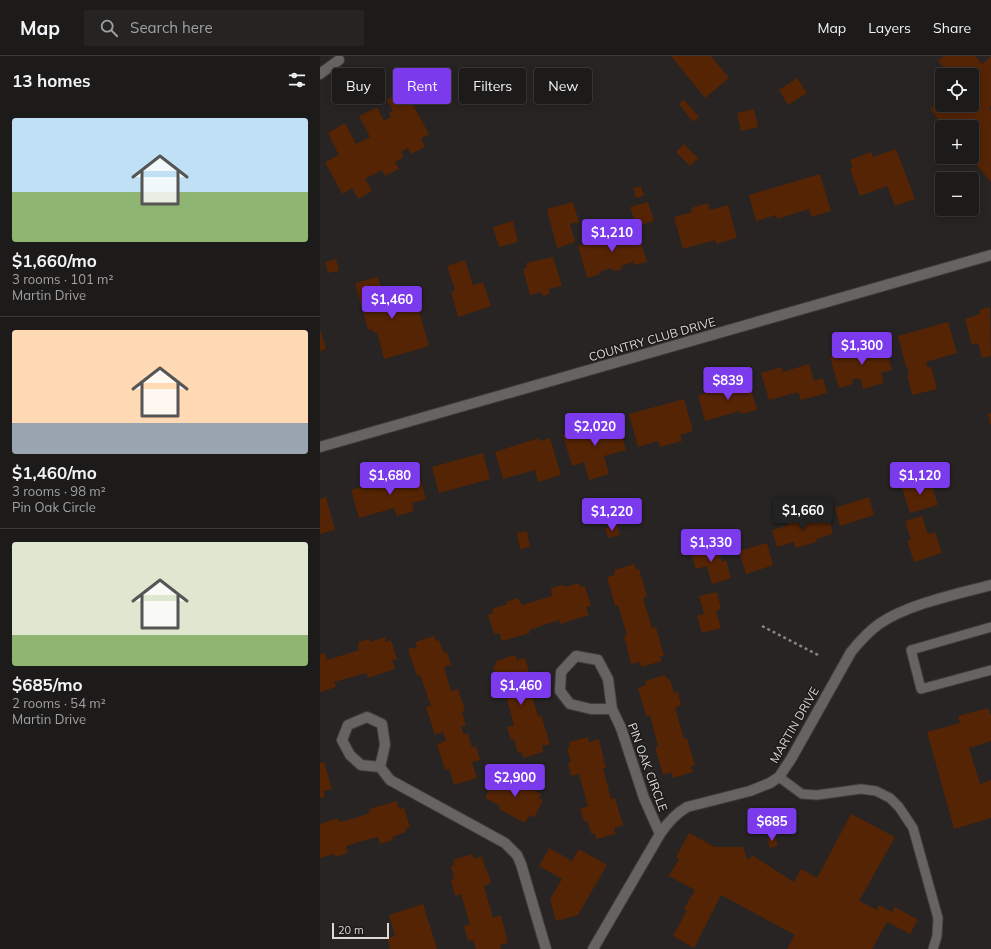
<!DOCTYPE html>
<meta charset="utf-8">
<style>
:root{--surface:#1d1b1a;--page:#252423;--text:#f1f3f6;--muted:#a0a1a2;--line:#3b3939;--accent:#7c3aed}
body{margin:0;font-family:Mulish,sans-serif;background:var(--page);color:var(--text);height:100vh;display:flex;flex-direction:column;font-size:15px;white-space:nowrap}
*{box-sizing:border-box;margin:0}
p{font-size:13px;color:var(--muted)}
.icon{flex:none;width:22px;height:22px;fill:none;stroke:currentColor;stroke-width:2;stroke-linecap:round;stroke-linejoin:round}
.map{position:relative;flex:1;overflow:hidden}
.panel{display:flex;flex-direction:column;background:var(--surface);width:320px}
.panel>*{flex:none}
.top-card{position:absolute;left:12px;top:12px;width:380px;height:36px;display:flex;gap:8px}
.fabs{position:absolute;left:615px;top:12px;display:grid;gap:8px}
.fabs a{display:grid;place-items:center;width:44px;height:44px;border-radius:4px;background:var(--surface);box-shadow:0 2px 10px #0003,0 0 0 1px var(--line);font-size:20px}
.scale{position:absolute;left:12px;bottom:10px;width:57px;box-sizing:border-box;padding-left:4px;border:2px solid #dbd9d8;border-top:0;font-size:11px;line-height:14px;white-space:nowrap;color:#dbd9d8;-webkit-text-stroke:3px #1d1b1a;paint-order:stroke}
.price{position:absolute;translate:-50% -34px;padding:0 9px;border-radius:4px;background:var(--accent);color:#fff;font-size:13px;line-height:26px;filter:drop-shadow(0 1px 2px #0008)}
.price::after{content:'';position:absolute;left:50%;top:24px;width:12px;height:9px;margin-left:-6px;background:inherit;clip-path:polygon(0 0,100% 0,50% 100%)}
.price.selected{background:#222;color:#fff}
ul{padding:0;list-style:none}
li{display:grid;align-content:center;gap:8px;height:212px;padding:0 12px}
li+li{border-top:1px solid var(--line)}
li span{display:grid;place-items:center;height:124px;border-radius:4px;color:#555}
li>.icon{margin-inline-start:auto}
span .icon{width:72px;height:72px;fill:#fffc;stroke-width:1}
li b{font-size:17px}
h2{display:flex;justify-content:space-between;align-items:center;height:48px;padding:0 12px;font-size:17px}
.chip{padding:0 14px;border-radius:4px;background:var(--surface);box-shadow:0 2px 10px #0003,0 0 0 1px var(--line);font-size:14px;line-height:36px}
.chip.selected{background:var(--accent);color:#fff}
header{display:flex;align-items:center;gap:24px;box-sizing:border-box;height:56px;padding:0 20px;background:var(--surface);border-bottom:1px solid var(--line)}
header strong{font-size:19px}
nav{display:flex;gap:22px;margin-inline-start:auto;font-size:14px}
.search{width:280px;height:36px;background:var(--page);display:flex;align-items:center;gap:10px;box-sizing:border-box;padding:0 14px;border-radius:4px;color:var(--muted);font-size:15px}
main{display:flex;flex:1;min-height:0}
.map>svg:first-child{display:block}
.building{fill:#552404}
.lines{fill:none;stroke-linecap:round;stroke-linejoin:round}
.lane-casing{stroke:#413f3e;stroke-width:11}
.street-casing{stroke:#413f3e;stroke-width:12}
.path{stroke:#878584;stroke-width:2.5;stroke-dasharray:3 3;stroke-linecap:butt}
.lane{stroke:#666362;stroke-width:9}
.street{stroke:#666362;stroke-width:10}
.labels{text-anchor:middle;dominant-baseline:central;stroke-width:3;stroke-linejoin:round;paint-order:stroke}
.street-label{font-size:12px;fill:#dbd9d8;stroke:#1d1b1a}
</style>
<header>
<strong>Map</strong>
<div class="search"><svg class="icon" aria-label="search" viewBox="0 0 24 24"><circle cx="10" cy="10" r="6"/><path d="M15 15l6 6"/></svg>Search here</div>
<nav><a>Map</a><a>Layers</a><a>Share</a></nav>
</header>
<main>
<section class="panel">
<h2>13 homes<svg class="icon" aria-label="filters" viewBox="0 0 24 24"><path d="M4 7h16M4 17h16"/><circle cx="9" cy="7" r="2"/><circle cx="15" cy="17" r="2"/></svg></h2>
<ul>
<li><span style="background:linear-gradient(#bfe0f5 60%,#8fb573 0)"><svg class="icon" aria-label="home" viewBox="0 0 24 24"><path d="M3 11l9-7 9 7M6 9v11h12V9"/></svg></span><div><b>$1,660/mo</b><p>3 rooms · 101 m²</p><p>Martin Drive</p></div></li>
<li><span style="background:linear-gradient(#ffd9b3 75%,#9aa5b1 0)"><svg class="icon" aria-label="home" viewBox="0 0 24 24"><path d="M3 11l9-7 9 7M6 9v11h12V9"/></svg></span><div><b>$1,460/mo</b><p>3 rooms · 98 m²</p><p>Pin Oak Circle</p></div></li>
<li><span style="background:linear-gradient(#dfe7d0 75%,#8fb573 0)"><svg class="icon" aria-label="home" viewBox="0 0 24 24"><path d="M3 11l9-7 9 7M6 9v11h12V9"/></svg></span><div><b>$685/mo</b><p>2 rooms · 54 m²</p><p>Martin Drive</p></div></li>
</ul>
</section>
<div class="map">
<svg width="671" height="893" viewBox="0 0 671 893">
<rect width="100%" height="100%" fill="#272423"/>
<path class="building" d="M 351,0 L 391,0 L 409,22 L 385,42 Z
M 624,0 L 655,0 L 662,8 L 671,0 L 671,50 L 669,52 L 671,55 L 671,126 L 650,101 L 652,101 L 652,71 L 625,71 L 610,53 L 622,43 L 622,49 L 652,49 L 652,19 L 630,19 L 618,5 Z
M 477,22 L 487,37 L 468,49 L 459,34 Z
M 85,34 L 109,78 L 101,83 L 105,91 L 91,98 L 88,92 L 81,96 L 84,101 L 75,106 L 79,113 L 65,120 L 62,114 L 45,123 L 52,135 L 38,143 L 32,132 L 22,138 L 5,106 L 19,99 L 8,77 L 25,67 L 36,88 L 50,81 L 39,60 L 57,51 L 64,65 L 71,61 L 69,57 L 73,55 L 67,44 Z
M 364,44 L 379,61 L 373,66 L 359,48 Z
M 434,53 L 438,71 L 421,75 L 417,57 Z
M 364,88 L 378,102 L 370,110 L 356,96 Z
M 576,93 L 595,143 L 575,150 L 567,130 L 540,140 L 530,113 L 533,112 L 530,104 L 551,96 L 553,101 Z
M 500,118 L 511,155 L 491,161 L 489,153 L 457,163 L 456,159 L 436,165 L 429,139 Z
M 321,130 L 324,140 L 316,142 L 313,132 Z
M 253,146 L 259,166 L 250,168 L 255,186 L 237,192 L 227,153 Z
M 328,146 L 334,165 L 316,170 L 310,151 Z
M 388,147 L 390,154 L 408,149 L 417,182 L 396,188 L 395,184 L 363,193 L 354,161 L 372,156 L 371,152 Z
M 193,165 L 198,186 L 179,191 L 173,171 Z
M 317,173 L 327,206 L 314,209 L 313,206 L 301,210 L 302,213 L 293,215 L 292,212 L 279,216 L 280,218 L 267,222 L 258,190 L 283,183 L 282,179 L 293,176 L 294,180 Z
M 233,201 L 242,230 L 229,233 L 230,238 L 223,240 L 222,236 L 210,239 L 203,213 L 207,212 L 206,207 Z
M 16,203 L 19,215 L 8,217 L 5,206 Z
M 145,204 L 153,229 L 163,226 L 171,250 L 138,261 L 131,236 L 135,234 L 127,210 Z
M 58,221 L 66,249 L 73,247 L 74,244 L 80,242 L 84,244 L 95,241 L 109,290 L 64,303 L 57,276 L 53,277 L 52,273 L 48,274 L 35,227 Z
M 670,251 L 671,300 L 662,302 L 658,287 L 652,289 L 645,263 L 660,258 L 659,254 Z
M 628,266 L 637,297 L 606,306 L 608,312 L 611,311 L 617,333 L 592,339 L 587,318 L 589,317 L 588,311 L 586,311 L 578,280 Z
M 0,273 L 6,293 L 0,295 Z
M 563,285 L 572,314 L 561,317 L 564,327 L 543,333 L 540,322 L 532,324 L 533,328 L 519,332 L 510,301 Z
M 489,308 L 494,325 L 503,322 L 507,337 L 481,344 L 478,336 L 449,344 L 441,317 L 461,311 L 463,316 Z
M 429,325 L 437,354 L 421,358 L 420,355 L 385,365 L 378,339 Z
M 364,343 L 373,375 L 360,379 L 362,385 L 340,391 L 338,385 L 318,391 L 309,358 Z
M 671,357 L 671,368 L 670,368 L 668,358 Z
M 297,363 L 306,394 L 284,400 L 289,418 L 269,424 L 264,406 L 252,410 L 243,379 Z
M 219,382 L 220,385 L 230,382 L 241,419 L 218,426 L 215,414 L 183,423 L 175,396 Z
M 163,397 L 170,423 L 119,437 L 112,411 Z
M 98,415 L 106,443 L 92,447 L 94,455 L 77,460 L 74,452 L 39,462 L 31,434 Z
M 610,423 L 618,449 L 590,457 L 582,432 Z
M 6,441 L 15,474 L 0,478 L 0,443 Z
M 549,441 L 554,459 L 520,470 L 515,452 Z
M 490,458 L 491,464 L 508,460 L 513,478 L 496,483 L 497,486 L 475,492 L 474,486 L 457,491 L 452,474 L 469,469 L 467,464 Z
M 602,460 L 608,478 L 615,476 L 622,497 L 594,506 L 587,485 L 591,484 L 585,465 Z
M 297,469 L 300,479 L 288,482 L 285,472 Z
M 207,475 L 210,491 L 200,493 L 197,477 Z
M 396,487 L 402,506 L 406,504 L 411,522 L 392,528 L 387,510 L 376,513 L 370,495 Z
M 447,487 L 453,509 L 426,518 L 419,495 Z
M 314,508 L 316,513 L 319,513 L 327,540 L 323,542 L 332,572 L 336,571 L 344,600 L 340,600 L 342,605 L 321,611 L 320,606 L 311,608 L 304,580 L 307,579 L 298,549 L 295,550 L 287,521 L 295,519 L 294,514 Z
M 259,527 L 260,531 L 265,530 L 271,550 L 266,551 L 269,559 L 240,568 L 239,564 L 209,574 L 210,577 L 182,585 L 179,577 L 174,578 L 168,559 L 173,557 L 172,553 L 187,548 L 186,546 L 198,542 L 202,549 L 232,540 L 231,532 L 243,529 L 244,531 Z
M 397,536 L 401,553 L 396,555 L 401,572 L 382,577 L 377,560 L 384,558 L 379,540 Z
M 114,580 L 116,585 L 119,584 L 124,597 L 127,596 L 131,609 L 124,611 L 131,635 L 138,633 L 145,655 L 142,656 L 146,669 L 141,671 L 144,679 L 148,677 L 152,692 L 156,690 L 160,704 L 152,706 L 157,722 L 134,729 L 129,713 L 125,714 L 117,688 L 126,685 L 123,676 L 115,679 L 106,651 L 111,650 L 100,619 L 97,620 L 88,593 L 97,591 L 95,586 Z
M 65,581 L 66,586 L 71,584 L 77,603 L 72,604 L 75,613 L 48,622 L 46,617 L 14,626 L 16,631 L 0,636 L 0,598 L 5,597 L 7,604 L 39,594 L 38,590 L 39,589 L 38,586 L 50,583 L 51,586 Z
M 195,599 L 197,604 L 205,602 L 213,629 L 209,630 L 218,660 L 221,659 L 230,688 L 222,690 L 223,696 L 203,702 L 202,696 L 198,697 L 194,683 L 191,684 L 187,671 L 194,669 L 185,636 L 178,638 L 174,626 L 178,625 L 173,610 L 177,609 L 176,605 Z
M 345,619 L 347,623 L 350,623 L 354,637 L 358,636 L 361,649 L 355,652 L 364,683 L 367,682 L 375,710 L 371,710 L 373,716 L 353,722 L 351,716 L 343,719 L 335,691 L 338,690 L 334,675 L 330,659 L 326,660 L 318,632 L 326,629 L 325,625 Z
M 668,652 L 670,658 L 671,658 L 671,685 L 649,692 L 660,728 L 671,724 L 671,762 L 634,773 L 607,676 L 640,667 L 638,660 Z
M 268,681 L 269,686 L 279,683 L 286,712 L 283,712 L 291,743 L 295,742 L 303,769 L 294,772 L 296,778 L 276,783 L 275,777 L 271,778 L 268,765 L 264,765 L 260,753 L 268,750 L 259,718 L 251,720 L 248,707 L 251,706 L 247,692 L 250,691 L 249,686 Z
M 4,706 L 12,733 L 3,735 L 5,741 L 0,742 L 0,707 Z
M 177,719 L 193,727 L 197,722 L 209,728 L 207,731 L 221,738 L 219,742 L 223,744 L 214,762 L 209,759 L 205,767 L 179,753 L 180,750 L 165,742 Z
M 77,745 L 79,753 L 84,752 L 90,771 L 85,773 L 86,776 L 72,781 L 73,784 L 60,788 L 58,781 L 42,785 L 26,790 L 28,797 L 15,801 L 14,798 L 0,802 L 0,768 L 18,762 L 19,766 L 35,762 L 50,757 L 49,753 Z
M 531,758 L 575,781 L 539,845 L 557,854 L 559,849 L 572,856 L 575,851 L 598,864 L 590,878 L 567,866 L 552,893 L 467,893 L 475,879 L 401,839 L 374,892 L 353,880 L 367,854 L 364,853 L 375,834 L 349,820 L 359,803 L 356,801 L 369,777 L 395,791 L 423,791 L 427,802 L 429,804 L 432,799 L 474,826 L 481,813 L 497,822 Z
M 455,780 L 458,790 L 450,792 L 447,782 Z
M 229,792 L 252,805 L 259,793 L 287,809 L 258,859 L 236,865 L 230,843 L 242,823 L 219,810 Z
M 152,798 L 154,803 L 162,800 L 166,815 L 167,814 L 171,827 L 164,830 L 173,862 L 181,859 L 188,887 L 180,889 L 181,893 L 156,893 L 153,884 L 148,885 L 144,870 L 150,868 L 141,838 L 135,840 L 131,824 L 134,822 L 131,810 L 135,809 L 133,804 Z
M 103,848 L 117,893 L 70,893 L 67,882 L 75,880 L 69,859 Z"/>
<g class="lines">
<g class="lane-casing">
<path id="lane" d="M 671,571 L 591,594 L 601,633 L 671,614
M 459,721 L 482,738 L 497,739 L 541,733 L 556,735 L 570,742 L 579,751 L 593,772 L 618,862 L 617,880 L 613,893"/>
</g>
<g class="street-casing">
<path id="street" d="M 0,18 L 19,4
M 0,391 L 671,199
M 292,653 L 271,653 L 250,648 L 240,635 L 241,616 L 256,600 L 278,604 L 288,623 L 292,653 L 301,672 L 324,742 L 340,778
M 60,711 L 65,689 L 62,668 L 47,661 L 28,669 L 22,684 L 30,699 L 41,709 L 60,711 L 70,724 L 185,787 L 197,799 L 201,808 L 226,893
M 273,893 L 340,778 C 348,766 355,758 367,751 L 430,735 L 450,727 L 459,721 L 471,703 L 531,596 C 539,586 548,576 559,568 C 588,548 637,538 671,529"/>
</g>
<path class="path" d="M 442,570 L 500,600"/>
<use href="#lane" class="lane"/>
<use href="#street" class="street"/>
</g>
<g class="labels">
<g class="street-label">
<text transform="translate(332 283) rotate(-16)">COUNTRY CLUB DRIVE</text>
<text transform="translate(474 669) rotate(-60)">MARTIN DRIVE</text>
<text transform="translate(328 711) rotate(70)">PIN OAK CIRCLE</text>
</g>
</g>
</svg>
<div class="fabs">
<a><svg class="icon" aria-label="locate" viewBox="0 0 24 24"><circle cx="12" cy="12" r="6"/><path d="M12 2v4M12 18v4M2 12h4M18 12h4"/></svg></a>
<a>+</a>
<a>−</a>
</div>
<div class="scale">20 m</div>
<b class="price" style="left:292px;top:197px">$1,210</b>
<b class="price" style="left:72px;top:264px">$1,460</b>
<b class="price" style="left:542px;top:310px">$1,300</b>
<b class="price" style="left:408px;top:345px">$839</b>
<b class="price" style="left:275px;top:391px">$2,020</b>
<b class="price" style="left:70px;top:440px">$1,680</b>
<b class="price" style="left:600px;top:440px">$1,120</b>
<b class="price selected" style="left:483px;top:475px">$1,660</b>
<b class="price" style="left:292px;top:476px">$1,220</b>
<b class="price" style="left:391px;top:507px">$1,330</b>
<b class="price" style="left:201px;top:650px">$1,460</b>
<b class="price" style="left:195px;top:742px">$2,900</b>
<b class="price" style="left:452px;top:786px">$685</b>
<div class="top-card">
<a class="chip">Buy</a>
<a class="chip selected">Rent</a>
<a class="chip">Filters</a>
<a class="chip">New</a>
</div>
</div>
</main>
